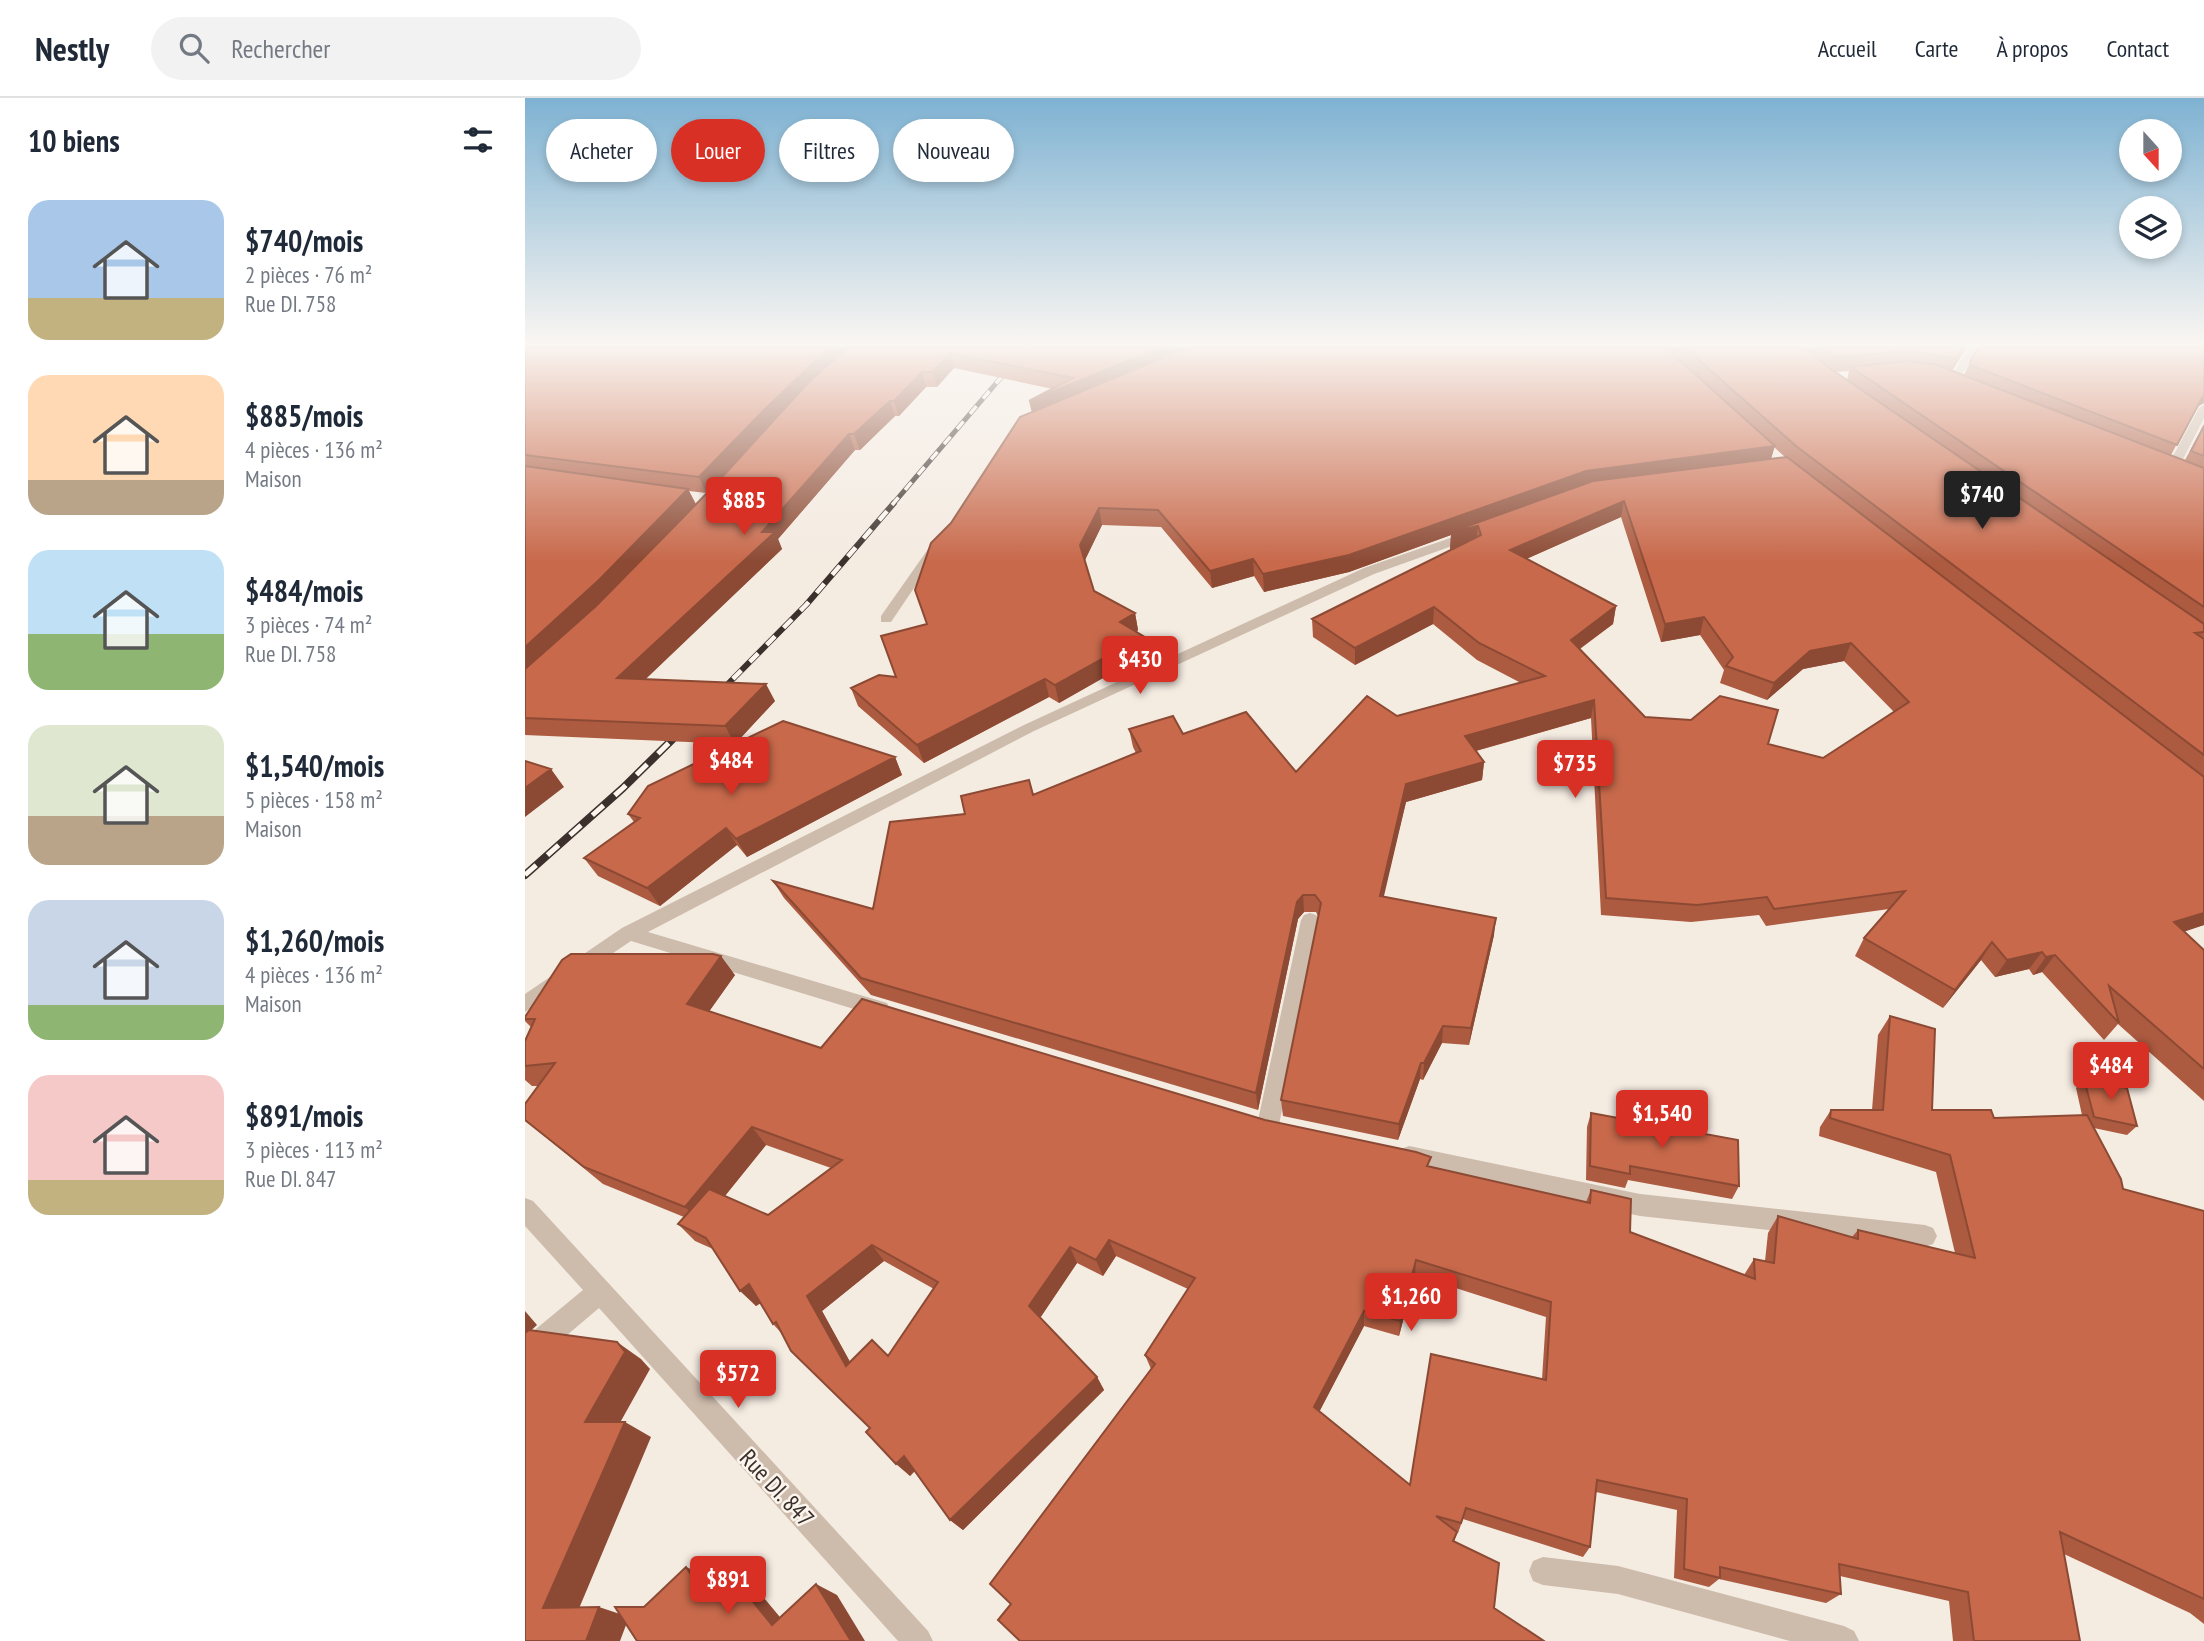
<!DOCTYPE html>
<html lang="fr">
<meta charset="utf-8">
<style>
:root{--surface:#fff;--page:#f2f2f3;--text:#1f2937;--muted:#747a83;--line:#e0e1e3;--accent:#d93025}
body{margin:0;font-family:"PT Sans Narrow",sans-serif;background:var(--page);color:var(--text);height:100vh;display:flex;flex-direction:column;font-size:26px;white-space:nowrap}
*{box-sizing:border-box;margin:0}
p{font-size:23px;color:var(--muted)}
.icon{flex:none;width:38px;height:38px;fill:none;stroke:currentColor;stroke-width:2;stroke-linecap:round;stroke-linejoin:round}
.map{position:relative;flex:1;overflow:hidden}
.drawer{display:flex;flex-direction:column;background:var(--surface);width:525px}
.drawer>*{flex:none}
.banner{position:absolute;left:21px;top:21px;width:665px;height:63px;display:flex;gap:14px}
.needle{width:46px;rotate:159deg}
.buttons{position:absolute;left:1594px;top:21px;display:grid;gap:14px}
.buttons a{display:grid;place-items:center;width:63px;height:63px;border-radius:50%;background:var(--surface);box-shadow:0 4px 10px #0003;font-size:35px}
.price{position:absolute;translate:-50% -60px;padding:0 16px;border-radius:7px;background:var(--accent);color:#fff;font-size:23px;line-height:46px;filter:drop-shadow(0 2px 4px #0008)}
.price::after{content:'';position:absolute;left:50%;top:42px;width:21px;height:16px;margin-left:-10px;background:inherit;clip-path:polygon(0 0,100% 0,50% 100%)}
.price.current{background:#222;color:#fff}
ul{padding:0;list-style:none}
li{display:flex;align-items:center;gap:21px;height:175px;padding:0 28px}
li span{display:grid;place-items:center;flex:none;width:196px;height:140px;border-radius:21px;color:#555}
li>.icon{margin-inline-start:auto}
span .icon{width:84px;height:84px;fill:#fffc;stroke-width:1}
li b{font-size:30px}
h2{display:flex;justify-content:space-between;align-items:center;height:84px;padding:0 28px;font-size:30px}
.chip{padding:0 24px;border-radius:32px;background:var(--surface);box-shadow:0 4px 10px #0003;font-size:24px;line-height:63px}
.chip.current{background:var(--accent);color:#fff}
header{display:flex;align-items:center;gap:42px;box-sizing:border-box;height:98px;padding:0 35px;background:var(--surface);border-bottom:2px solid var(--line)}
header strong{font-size:33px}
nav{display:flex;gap:38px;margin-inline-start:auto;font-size:24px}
.search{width:490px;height:63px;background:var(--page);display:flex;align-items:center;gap:18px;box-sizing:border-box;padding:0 24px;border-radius:38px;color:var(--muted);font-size:26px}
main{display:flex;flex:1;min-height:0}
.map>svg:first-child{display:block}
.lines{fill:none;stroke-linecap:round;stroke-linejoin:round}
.minor{fill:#cdbbac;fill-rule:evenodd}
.rail-far2-casing{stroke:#3b302b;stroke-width:5}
.rail-far1-casing{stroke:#3b302b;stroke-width:6}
.rail-casing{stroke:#3b302b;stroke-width:8}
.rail-far2{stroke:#fbf5ee;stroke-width:3.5;stroke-dasharray:10;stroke-linecap:butt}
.rail-far1{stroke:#fbf5ee;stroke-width:4.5;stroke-dasharray:12;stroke-linecap:butt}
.rail{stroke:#fbf5ee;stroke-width:5;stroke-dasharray:15;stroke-linecap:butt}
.wall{fill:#ac5a40;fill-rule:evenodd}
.shaded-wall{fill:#8c4a34}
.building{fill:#c8694b;stroke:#8c4a34;stroke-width:2;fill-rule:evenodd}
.labels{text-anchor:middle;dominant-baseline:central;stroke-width:5;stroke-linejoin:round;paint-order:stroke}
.near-street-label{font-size:24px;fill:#3b302b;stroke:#fbf5ee}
</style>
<header>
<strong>Nestly</strong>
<div class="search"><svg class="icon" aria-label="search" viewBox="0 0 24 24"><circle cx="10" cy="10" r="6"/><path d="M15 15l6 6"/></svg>Rechercher</div>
<nav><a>Accueil</a><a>Carte</a><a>À propos</a><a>Contact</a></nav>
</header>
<main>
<section class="drawer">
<h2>10 biens<svg class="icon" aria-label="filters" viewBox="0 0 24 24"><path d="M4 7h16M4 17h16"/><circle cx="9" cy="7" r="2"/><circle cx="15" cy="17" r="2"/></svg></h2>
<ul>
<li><span style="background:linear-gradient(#a9c7e8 70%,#c2b280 0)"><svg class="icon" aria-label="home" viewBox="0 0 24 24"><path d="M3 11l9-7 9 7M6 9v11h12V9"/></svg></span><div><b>$740/mois</b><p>2 pièces · 76 m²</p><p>Rue DI. 758</p></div></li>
<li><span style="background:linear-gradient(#ffd9b3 75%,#b9a48a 0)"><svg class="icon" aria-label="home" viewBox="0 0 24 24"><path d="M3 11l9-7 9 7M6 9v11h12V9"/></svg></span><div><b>$885/mois</b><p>4 pièces · 136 m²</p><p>Maison</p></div></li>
<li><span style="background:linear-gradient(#bfe0f5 60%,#8fb573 0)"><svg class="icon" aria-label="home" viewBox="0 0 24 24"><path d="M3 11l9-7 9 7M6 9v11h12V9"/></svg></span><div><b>$484/mois</b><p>3 pièces · 74 m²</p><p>Rue DI. 758</p></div></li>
<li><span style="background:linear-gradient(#dfe7d0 65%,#b9a48a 0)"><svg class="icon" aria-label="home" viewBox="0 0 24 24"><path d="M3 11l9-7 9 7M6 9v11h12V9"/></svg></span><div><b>$1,540/mois</b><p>5 pièces · 158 m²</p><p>Maison</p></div></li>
<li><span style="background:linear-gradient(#c9d6e8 75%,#8fb573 0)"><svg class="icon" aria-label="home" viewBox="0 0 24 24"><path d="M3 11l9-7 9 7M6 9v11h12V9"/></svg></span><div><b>$1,260/mois</b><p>4 pièces · 136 m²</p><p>Maison</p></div></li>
<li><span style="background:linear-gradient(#f6c9c9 75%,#c2b280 0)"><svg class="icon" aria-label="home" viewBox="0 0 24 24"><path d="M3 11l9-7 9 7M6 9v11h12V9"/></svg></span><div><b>$891/mois</b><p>3 pièces · 113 m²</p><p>Rue DI. 847</p></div></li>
</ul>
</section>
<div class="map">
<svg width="1679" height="1543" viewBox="0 0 1679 1543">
<rect width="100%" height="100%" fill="#f4ebe1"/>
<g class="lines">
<path class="minor" d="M 1437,248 L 1449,248 L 1452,254 L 1436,278 L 1438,286 L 1433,289 L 1428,286 L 1426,278 L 1442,254 Z
M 1679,307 L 1679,320 L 1653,371 L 1643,373 L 1641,371 L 1674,310 Z
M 948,432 L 952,433 L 952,439 L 849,476 L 509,633 L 123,834 L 362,905 L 365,911 L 362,917 L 355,919 L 106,843 L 0,914 L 0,896 L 97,830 L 499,627 L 839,470 Z
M 412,443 L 418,447 L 366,524 L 356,524 L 356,518 L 408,444 Z
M 785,815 L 791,817 L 794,822 L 754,1027 L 751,1034 L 743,1037 L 735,1034 L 732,1027 L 776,822 L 779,817 Z
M 884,1048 L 1115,1096 L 1400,1127 L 1408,1130 L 1412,1138 L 1408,1146 L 1400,1149 L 1115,1118 L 884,1068 L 876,1065 L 873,1058 L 876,1051 Z
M 0,1100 L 8,1103 L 403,1533 L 408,1543 L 373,1543 L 74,1210 L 9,1265 L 0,1268 L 0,1240 L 58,1192 L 0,1128 Z
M 1018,1459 L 1093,1468 L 1319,1528 L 1329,1533 L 1334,1543 L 1265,1543 L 1093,1496 L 1018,1487 L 1008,1483 L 1004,1473 L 1008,1463 Z"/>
<g class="rail-far2-casing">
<path id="rail-far2" d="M 367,407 L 503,248"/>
</g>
<g class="rail-far1-casing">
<path id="rail-far1" d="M 191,598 L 281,507 L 369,405"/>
</g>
<g class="rail-casing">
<path id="rail" d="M 0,777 L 98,690 L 159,630"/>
</g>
<use href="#rail-far2" class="rail-far2"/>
<use href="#rail-far1" class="rail-far1"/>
<use href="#rail" class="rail"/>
</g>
<path class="wall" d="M 0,248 L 1441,248 L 1439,254 L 1427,272 L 1439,277 L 1445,264 L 1453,250 L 1451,248 L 1679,248 L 1679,305 L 1672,308 L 1646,357 L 1660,362 L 1679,326 L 1679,827 L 1659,833 L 1679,852 L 1679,1003 L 1593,926 L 1579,942 L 1517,874 L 1508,877 L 1504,871 L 1470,879 L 1456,862 L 1418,910 L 1330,858 L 1339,840 L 1364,811 L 1241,828 L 1234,817 L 1166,824 L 1076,817 L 1066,620 L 951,653 L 959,664 L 957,682 L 881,704 L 858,798 L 969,837 L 944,947 L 917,945 L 898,982 L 895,981 L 873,1042 L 758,1018 L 756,1002 L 793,818 L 791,814 L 779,814 L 773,821 L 733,1012 L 346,897 L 259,800 L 248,783 L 348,811 L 440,716 L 504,682 L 509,697 L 611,655 L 608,649 L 604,631 L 658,636 L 771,674 L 872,618 L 996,585 L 952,562 L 908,526 L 830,567 L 788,539 L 787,521 L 931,450 L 925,451 L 926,437 L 824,474 L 739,494 L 729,478 L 687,490 L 636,429 L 577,427 L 560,462 L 569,493 L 610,515 L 613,532 L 612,534 L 618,538 L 622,555 L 534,605 L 524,599 L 399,665 L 333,608 L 326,590 L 371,579 L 402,526 L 426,425 L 507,315 L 528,291 L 429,270 L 412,289 L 401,289 L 374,318 L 370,318 L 335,352 L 330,352 L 253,441 L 257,451 L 120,581 L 250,603 L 210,646 L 0,637 ZM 1324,273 L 1322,282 L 1310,274 ZM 1249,349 L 1260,359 L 1246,361 ZM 164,393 L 181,395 L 171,406 ZM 1096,419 L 1136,544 L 1175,537 L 1199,572 L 1195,585 L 1242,602 L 1278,571 L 1319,563 L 1369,614 L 1298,660 L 1243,646 L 1120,619 L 1055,551 L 1088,526 L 1091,508 L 1001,461 Z
M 370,659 L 377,677 L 222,759 L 212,747 L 135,808 L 73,778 L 59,760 L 109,724 L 103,716 Z
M 210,877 L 184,913 L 296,950 L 740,1022 L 905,1069 L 1061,1104 L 1066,1092 L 1105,1134 L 1219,1177 L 1229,1161 L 1240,1163 L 1243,1135 L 1253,1118 L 1327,1139 L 1333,1132 L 1430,1155 L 1411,1074 L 1294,1038 L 1295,1029 L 1306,1012 L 1347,1012 L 1353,937 L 1365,918 L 1407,1012 L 1469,1020 L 1557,1017 L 1551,990 L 1559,981 L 1612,1028 L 1602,1037 L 1569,1030 L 1598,1091 L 1679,1113 L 1679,1526 L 1665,1515 L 1539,1456 L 1555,1543 L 1428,1543 L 1424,1503 L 1315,1478 L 1316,1496 L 1301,1505 L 1194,1481 L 1184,1489 L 1149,1480 L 1152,1412 L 1071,1394 L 1065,1449 L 1058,1459 L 938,1421 L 933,1435 L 932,1435 L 929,1444 L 486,1506 L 626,1271 L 620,1257 L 663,1191 L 591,1158 L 578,1178 L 552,1165 L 515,1220 L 572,1279 L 579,1292 L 438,1432 L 425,1422 L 390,1373 L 385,1378 L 345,1330 L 248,1226 L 236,1205 L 231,1208 L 188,1151 L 170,1143 L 153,1126 L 159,1119 L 78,1086 L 0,1022 L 13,988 L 7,988 L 0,982 L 0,943 L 6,929 L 0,923 L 0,919 ZM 241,1047 L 306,1070 L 243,1117 L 200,1098 ZM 359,1163 L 409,1191 L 363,1258 L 325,1264 L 297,1213 ZM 890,1177 L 1021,1219 L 1017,1281 L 885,1387 L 794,1314 L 839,1228 L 874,1238 Z
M 1066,1015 L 1214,1088 L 1207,1101 L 1103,1082 L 1100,1090 L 1061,1082 L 1062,1029 Z"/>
<path class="shaded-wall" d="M 306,248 L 327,248 L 182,396 L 174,379 L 239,312 Z
M 640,248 L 678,248 L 508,319 L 504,303 Z
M 1439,248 L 1441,248 L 1439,254 L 1425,276 L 1431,261 Z
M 425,255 L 429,270 L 412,289 L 408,274 Z
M 397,274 L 401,289 L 374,318 L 369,303 Z
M 1679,296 L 1679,305 L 1672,309 Z
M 365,303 L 370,318 L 335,352 L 329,336 Z
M 324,336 L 330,352 L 253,441 L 257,451 L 103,598 L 92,580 L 237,434 Z
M 1250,348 L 1245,364 L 953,428 L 951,445 L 925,451 L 926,437 L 824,474 L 739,494 L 738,476 L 1061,373 Z
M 163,391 L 171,407 L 84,499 L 0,577 L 0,549 Z
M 1099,403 L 1096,419 L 983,469 L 985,452 Z
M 574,410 L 577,427 L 559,464 L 555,447 Z
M 728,461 L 729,478 L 687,490 L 685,473 Z
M 1091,508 L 1088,526 L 1043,559 L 1046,542 Z
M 909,509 L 908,526 L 830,567 L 830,550 Z
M 610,515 L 613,532 L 599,541 L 595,524 Z
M 1179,519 L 1175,537 L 1136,544 L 1140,526 Z
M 618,538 L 622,555 L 534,605 L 530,587 Z
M 1326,545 L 1319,563 L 1278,571 L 1242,602 L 1249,585 L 1285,553 Z
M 520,581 L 524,599 L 399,665 L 392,647 Z
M 241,586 L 250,603 L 210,646 L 200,628 Z
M 1069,602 L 1066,620 L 939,656 L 940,638 Z
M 370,659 L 377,677 L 222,759 L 211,741 Z
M 959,664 L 957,682 L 881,704 L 855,815 L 855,798 L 881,686 Z
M 26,671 L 39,689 L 0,719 L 0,690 Z
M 201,730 L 212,747 L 135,808 L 122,790 Z
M 778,797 L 779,814 L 773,821 L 733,1012 L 731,995 L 772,804 Z
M 1679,815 L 1679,827 L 1635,842 L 1649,824 Z
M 971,820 L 969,837 L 944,947 L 946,930 Z
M 1467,844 L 1456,862 L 1418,910 L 1430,892 Z
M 1517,854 L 1504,871 L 1470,879 L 1482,862 Z
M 1530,857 L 1517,874 L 1508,877 L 1521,859 Z
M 196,858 L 210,877 L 176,925 L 162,906 Z
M 918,928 L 917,945 L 898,982 L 899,965 Z
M 896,965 L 895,981 L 873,1042 L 874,1026 Z
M 227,1029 L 241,1047 L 177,1126 L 160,1109 Z
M 584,1142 L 591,1158 L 578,1178 L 571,1162 Z
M 347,1147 L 359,1163 L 297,1213 L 335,1282 L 321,1268 L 282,1198 Z
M 545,1149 L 552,1165 L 513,1223 L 504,1208 Z
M 891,1162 L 890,1177 L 874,1238 L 875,1223 Z
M 224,1186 L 241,1201 L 231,1208 L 215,1193 Z
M 0,1213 L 12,1227 L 0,1238 Z
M 839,1213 L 839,1228 L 790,1322 L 789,1309 Z
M 92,1244 L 116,1261 L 125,1271 L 87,1339 L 60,1324 Z
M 572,1279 L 579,1292 L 438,1432 L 425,1422 Z
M 100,1324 L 126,1339 L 50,1520 L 18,1510 Z
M 379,1358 L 392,1370 L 385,1378 L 371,1366 Z
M 161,1469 L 186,1480 L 208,1512 L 183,1502 Z
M 207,1478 L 230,1489 L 269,1536 L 247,1527 Z
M 291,1486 L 312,1497 L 340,1543 L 326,1543 Z
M 74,1509 L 104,1519 L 95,1543 L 61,1543 Z"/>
<path class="building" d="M 0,248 L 306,248 L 239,312 L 174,379 L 0,357 Z
M 324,248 L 640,248 L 504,303 L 548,280 L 425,255 L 408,274 L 397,274 L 369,303 L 365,303 L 329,336 L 324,336 L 237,434 L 250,434 L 92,580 L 241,586 L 200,628 L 0,620 L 0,571 L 71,508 L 188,389 L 282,286 Z
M 666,248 L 1138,248 L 1142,251 L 1250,348 L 1061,373 L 824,457 L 738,476 L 728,461 L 685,473 L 633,412 L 574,410 L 555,447 L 569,493 L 610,515 L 595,524 L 618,538 L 530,587 L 520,581 L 392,647 L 326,590 L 354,577 L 371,579 L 356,538 L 402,526 L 390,492 L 406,445 L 426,425 L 495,319 Z
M 1158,248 L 1279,248 L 1303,269 L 1679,526 L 1679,534 L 1670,535 L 1679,541 L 1679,657 L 1271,348 Z
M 1298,248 L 1439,248 L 1431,261 L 1387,253 L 1312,259 Z
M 1454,248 L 1679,248 L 1679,296 L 1652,347 L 1445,267 L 1445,264 Z
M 1383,263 L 1412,267 L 1679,370 L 1679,509 L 1326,269 Z
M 1679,328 L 1679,358 L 1666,353 Z
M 1262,359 L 1679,679 L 1679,815 L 1649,824 L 1679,852 L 1679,971 L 1584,888 L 1594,925 L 1530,857 L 1521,859 L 1517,854 L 1482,862 L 1467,844 L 1430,892 L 1339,840 L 1380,793 L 1249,811 L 1242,799 L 1172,807 L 1081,800 L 1069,602 L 940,638 L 959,664 L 881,686 L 855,798 L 971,820 L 946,930 L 918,928 L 899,965 L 896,965 L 874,1026 L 756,1002 L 796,805 L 790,797 L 778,797 L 772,804 L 731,995 L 336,880 L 248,783 L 348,811 L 365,724 L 440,716 L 436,698 L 504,682 L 508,697 L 616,653 L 604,631 L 648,618 L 658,636 L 721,614 L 771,674 L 842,598 L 872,618 L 1020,578 L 954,545 L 909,509 L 830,550 L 787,521 L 956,437 L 953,428 L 926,434 L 1068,383 ZM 1099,403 L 1140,526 L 1179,519 L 1208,559 L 1201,568 L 1249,585 L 1285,553 L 1326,545 L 1384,604 L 1298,660 L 1243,646 L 1253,612 L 1195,598 L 1166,622 L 1120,619 L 1046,542 L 1091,508 L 985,452 Z
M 0,368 L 163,391 L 74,482 L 0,549 Z
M 258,623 L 370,659 L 211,741 L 201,730 L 122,790 L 59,760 L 115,720 L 103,716 L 123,688 Z
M 0,663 L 26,671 L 0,690 Z
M 46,856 L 188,856 L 196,858 L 162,906 L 296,950 L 337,901 L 740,1022 L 891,1054 L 906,1059 L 902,1068 L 1065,1105 L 1066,1092 L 1106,1101 L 1105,1134 L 1230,1181 L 1229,1161 L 1249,1165 L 1253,1118 L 1333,1141 L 1333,1132 L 1450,1160 L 1425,1057 L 1305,1020 L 1306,1012 L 1358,1012 L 1365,918 L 1410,931 L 1407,1012 L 1466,1012 L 1469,1020 L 1562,1017 L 1596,1081 L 1598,1091 L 1679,1113 L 1679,1501 L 1535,1434 L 1555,1543 L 1449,1543 L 1443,1494 L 1314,1466 L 1316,1496 L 1195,1469 L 1195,1480 L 1159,1471 L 1162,1401 L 1072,1382 L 1065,1449 L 941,1410 L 936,1425 L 911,1418 L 932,1434 L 928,1443 L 974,1465 L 969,1510 L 1019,1543 L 495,1543 L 473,1522 L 486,1506 L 465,1486 L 630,1266 L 620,1257 L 670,1180 L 584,1142 L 571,1162 L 545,1149 L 504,1208 L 572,1279 L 425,1422 L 379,1358 L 371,1366 L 341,1334 L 345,1330 L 266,1253 L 251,1224 L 248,1226 L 224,1186 L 215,1193 L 181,1140 L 153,1126 L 184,1091 L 243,1117 L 317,1062 L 227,1029 L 160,1109 L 59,1069 L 0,1022 L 0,1006 L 30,965 L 0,968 L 0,943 L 10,921 L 0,921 L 0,919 L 37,862 ZM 347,1147 L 413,1184 L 363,1258 L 347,1242 L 321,1268 L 282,1198 ZM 891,1162 L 1026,1204 L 1021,1282 L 906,1256 L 885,1387 L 789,1309 L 839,1213 L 875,1223 Z
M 1559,981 L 1602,990 L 1612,1028 L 1569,1019 Z
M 1066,1015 L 1213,1042 L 1214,1088 L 1105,1068 L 1105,1076 L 1065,1068 Z
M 4,1232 L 92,1244 L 100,1254 L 60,1324 L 100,1324 L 18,1510 L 74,1509 L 61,1543 L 0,1543 L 0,1235 Z
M 161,1469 L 183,1502 L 207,1478 L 247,1527 L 291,1486 L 326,1543 L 112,1543 L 90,1509 L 119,1509 Z"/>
<linearGradient id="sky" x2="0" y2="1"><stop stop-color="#7eb2d2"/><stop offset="0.53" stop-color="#faf6f2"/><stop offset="1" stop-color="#faf6f2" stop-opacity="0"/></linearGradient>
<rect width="1679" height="464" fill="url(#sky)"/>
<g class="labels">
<g class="near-street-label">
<text transform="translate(252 1390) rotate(47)">Rue DI. 847</text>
</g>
</g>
</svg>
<div class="buttons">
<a><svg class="needle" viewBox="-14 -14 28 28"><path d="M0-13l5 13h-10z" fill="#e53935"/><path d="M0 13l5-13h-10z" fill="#747a83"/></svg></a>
<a><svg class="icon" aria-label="layers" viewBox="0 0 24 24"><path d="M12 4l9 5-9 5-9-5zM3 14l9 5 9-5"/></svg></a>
</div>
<b class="price current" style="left:1457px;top:433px">$740</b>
<b class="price" style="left:219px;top:439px">$885</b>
<b class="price" style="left:615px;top:598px">$430</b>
<b class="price" style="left:206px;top:699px">$484</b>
<b class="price" style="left:1050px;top:702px">$735</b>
<b class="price" style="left:1586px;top:1004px">$484</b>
<b class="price" style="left:1137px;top:1052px">$1,540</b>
<b class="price" style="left:886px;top:1235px">$1,260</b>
<b class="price" style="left:213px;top:1312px">$572</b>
<b class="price" style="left:203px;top:1518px">$891</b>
<div class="banner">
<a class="chip">Acheter</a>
<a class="chip current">Louer</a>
<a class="chip">Filtres</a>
<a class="chip">Nouveau</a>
</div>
</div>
</main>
